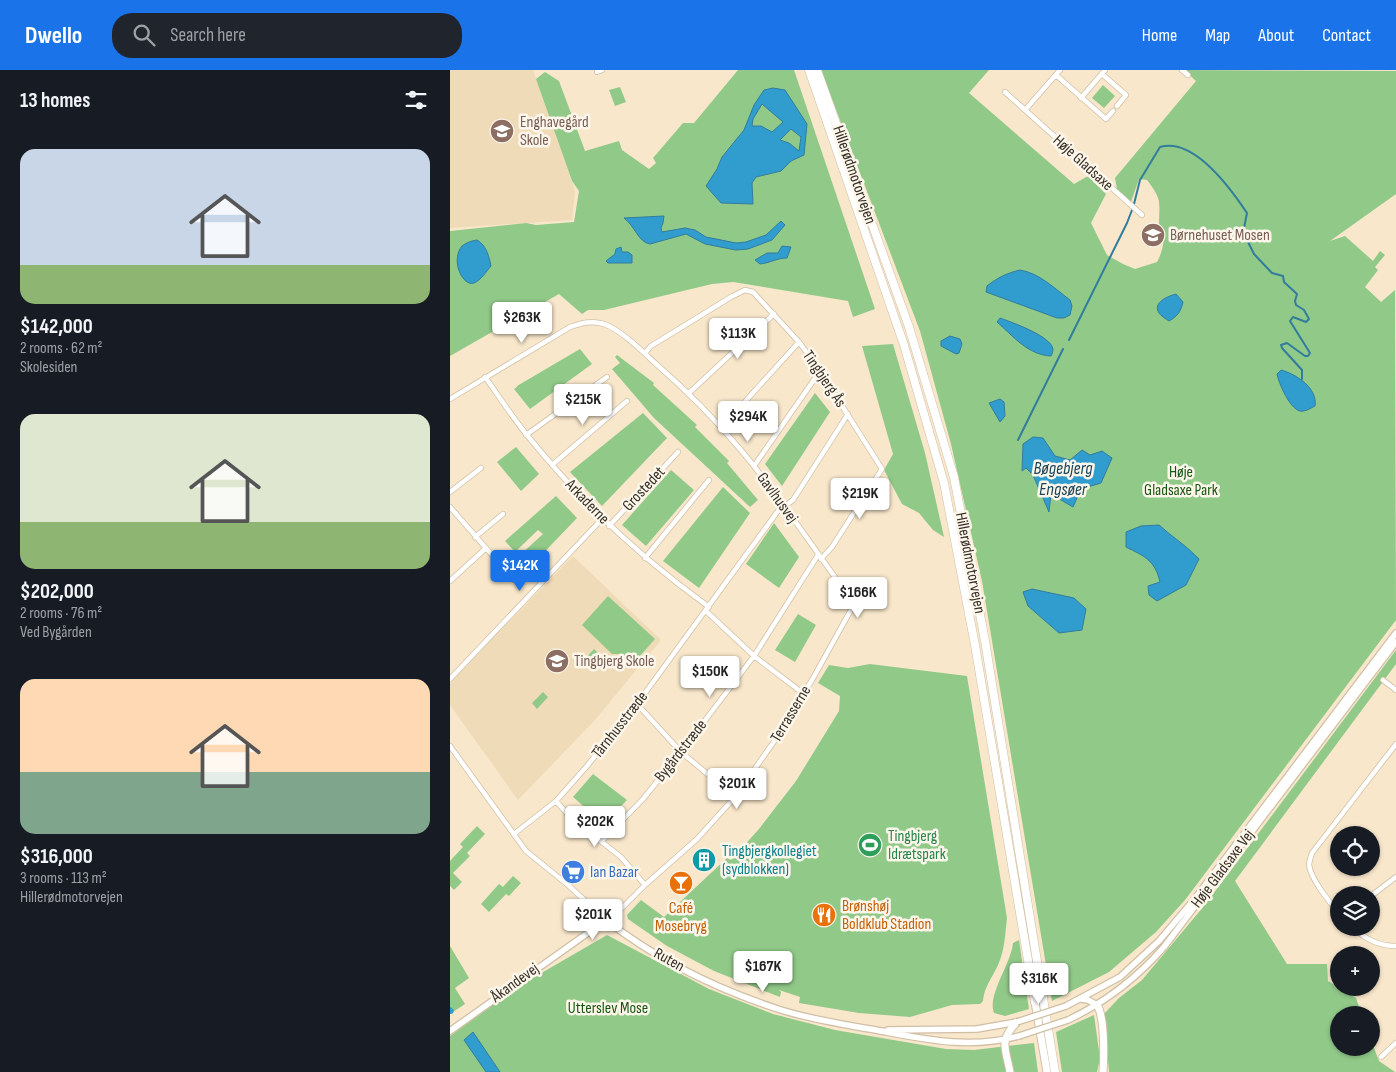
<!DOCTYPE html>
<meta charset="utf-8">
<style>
:root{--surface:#171b24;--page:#20242c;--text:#f1f3f6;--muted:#9ea1a6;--accent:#1a73e8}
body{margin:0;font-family:"Sofia Sans Condensed",sans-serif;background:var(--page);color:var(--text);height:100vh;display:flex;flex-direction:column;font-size:19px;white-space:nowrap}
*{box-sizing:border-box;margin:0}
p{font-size:16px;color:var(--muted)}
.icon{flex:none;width:28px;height:28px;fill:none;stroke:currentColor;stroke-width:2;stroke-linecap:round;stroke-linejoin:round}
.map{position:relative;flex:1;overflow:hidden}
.sheet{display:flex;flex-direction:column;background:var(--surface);width:450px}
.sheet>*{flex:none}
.controls{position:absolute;left:880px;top:756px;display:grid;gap:10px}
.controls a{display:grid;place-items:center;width:50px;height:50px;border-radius:50%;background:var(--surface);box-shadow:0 1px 4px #0004;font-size:25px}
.price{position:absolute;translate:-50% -42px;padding:0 11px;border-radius:5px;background:#fff;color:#222;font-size:16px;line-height:32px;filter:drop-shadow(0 1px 2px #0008)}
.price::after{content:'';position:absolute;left:50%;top:30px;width:15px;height:11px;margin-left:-8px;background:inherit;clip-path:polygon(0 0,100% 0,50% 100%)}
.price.selected{background:var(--accent);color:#fff}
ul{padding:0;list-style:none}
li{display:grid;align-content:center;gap:10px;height:265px;padding:0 20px}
li span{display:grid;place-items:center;height:155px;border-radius:15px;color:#555}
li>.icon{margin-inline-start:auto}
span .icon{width:90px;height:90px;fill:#fffc;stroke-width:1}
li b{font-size:21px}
h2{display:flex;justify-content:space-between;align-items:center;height:60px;padding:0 20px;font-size:21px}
header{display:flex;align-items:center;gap:30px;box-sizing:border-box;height:70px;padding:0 25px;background:var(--accent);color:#fff}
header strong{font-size:24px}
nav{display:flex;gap:28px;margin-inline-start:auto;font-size:18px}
.search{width:350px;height:45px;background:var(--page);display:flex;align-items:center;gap:12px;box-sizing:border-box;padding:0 18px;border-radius:20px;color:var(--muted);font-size:19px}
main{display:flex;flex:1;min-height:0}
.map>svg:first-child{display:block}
.built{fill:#efdbb8}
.green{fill:#91c989}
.water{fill:#319dcf;stroke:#327c9c;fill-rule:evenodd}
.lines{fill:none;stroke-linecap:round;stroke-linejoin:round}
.stream{stroke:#327c9c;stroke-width:2}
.canal{stroke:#319dcf;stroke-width:5.5}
.minor-casing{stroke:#d0bfa5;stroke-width:6}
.tertiary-casing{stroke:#d0bfa5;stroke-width:8}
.primary-casing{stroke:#d0bfa5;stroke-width:9}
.motorway-casing{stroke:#d0bfa5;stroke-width:9}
.minor{stroke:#fff;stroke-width:4.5}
.tertiary{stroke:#fff;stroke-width:5.5}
.primary{stroke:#fff;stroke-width:7}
.motorway{stroke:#fff;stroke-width:8}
.tertiary-bridge-casing{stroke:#d0bfa5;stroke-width:8;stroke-linecap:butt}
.tertiary-bridge{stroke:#fff;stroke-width:5.5}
.labels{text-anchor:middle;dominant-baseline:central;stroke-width:5;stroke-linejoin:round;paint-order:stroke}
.education-label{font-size:16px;fill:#785e54;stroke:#fcf6eb;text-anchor:start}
.street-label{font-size:16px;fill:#362f25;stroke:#fcf6eb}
.park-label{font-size:16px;fill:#17560f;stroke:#fcf6eb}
.leisure-label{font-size:16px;fill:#27864d;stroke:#fcf6eb;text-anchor:start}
.culture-label{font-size:16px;fill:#0d838f;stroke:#fcf6eb;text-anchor:start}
.shop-label{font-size:16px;fill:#366cbe;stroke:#fcf6eb;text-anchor:start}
.food-label{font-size:16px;fill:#c56008;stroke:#fcf6eb;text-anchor:start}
.water-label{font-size:18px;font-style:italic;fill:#19445a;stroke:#fcf6eb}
</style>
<header>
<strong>Dwello</strong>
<div class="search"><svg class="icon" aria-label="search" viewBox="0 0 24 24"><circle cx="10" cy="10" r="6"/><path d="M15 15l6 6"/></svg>Search here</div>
<nav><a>Home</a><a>Map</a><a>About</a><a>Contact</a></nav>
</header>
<main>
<section class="sheet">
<h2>13 homes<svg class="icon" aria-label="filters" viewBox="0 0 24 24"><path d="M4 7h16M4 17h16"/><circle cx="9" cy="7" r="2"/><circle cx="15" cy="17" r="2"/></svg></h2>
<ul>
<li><span style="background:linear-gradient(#c9d6e8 75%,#8fb573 0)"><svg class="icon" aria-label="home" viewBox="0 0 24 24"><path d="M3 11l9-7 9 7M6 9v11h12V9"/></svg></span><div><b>$142,000</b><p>2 rooms · 62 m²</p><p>Skolesiden</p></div></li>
<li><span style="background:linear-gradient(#dfe7d0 70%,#8fb573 0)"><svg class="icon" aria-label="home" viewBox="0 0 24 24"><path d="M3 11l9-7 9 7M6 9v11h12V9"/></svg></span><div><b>$202,000</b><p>2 rooms · 76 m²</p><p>Ved Bygården</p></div></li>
<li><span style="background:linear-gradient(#ffd9b3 60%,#7fa58c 0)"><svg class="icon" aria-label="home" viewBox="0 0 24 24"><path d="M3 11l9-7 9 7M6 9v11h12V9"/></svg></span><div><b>$316,000</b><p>3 rooms · 113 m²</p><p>Hillerødmotorvejen</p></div></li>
</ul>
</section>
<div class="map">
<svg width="946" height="1002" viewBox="0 0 946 1002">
<rect width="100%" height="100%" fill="#f8e7cb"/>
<path class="built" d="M 0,0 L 83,0 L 125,121 L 122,150 L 0,158 Z
M 123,486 L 211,570 L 145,650 L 68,730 L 0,635 L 0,613 Z"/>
<path class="green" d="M 288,0 L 344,0 L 425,239 L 403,247 L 398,231 L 283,212 L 262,214 L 154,240 L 138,240 L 132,244 L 109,224 L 0,286 L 0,161 L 76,153 L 86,155 L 124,152 L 129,121 L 122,111 L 86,9 L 95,2 L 109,11 L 135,81 L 169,71 L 172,80 L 199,99 L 206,93 L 203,88 L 233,53 L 244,53 Z
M 371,0 L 539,0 L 519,23 L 624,114 L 638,106 L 656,124 L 641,153 L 657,185 L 673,194 L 685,199 L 707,192 C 713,181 714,172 714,160 L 709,156 C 709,131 713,131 697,110 L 689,109 L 681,132 L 667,119 L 665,108 L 746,11 L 734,0 L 946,1 L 946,124 L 880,171 L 895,166 L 923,191 L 930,181 L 935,185 L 925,197 L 928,200 L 915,217 L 931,232 L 945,220 L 946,550 L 735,830 L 706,862 L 659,902 L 602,931 L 532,511 L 501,374 L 470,261 Z
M 653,15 L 665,26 L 654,38 L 642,28 Z
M 170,17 L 176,32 L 165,36 L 159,20 Z
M 443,274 L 475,383 L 494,467 L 483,460 L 469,443 L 452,434 L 434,400 L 443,384 L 412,276 Z
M 130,279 L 142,294 L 80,339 L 64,319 L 67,317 L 67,316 Z
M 167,285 L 204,313 L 203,315 L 247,355 L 245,357 L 279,391 L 277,393 L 308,430 L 300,437 L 204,348 L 162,299 L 170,293 L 165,287 Z
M 365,323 L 380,342 L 332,416 L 315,394 Z
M 193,343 L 217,368 L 152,436 L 120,402 Z
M 66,377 L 89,404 L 71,421 L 47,392 Z
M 221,400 L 244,420 L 196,476 L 172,455 Z
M 273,417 L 300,443 L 249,518 L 213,491 Z
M 106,426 L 127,448 L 80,497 L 69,486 L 93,464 L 88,460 L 65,482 L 55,471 Z
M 324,453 L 349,487 L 329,518 L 296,494 Z
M 158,526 L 205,569 L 181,596 L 170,584 L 162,584 L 132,555 Z
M 348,544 L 366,555 L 345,592 L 325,580 Z
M 144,579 L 149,584 L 138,596 L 133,591 Z
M 946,580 L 946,594 L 785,811 L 837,894 L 877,894 L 878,911 L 906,928 L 912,945 L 889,945 L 889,978 L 921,978 L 921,970 L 929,991 L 945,1002 L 659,1002 L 654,944 L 669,928 L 692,910 L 754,836 Z
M 420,594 L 517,606 L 557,848 C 555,864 555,880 548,895 C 542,908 534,917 533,931 L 530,934 L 502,935 L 460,947 L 409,943 L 349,933 L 350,927 L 329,920 L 331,922 L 330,927 L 264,901 L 217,876 L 178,849 L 177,845 L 191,830 L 214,847 L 277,788 L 281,790 L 309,759 L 346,711 L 389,641 L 390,626 L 368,613 L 379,595 L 398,598 Z
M 93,622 L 98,627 L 87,639 L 82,633 Z
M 143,704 L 177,730 L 154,754 L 123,727 Z
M 27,756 L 35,764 L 17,783 L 20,786 L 3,803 L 12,812 L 4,820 L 0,816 L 0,791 L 13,777 L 10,774 Z
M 63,806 L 71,813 L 59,826 L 56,824 L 39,842 L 31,834 L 49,814 L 53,817 Z
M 157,865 L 259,919 L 323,944 L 385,960 L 496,979 L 524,980 L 584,973 L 588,1002 L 0,1002 L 0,966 L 69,916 Z
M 569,870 L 579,939 L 555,946 L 544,943 C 537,925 561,894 563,873 Z
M 0,876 L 19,908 L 5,918 L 15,934 L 0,944 Z
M 644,945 L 650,988 L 647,1002 L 612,1002 L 606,962 Z"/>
<path class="water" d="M 323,18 L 335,20 L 357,54 L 354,85 L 341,91 L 331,101 L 306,107 L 302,113 L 303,134 L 271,133 L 256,116 L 267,99 L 272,87 L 294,60 L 304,35 L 314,20 ZM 312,34 L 333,52 L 322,62 L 311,56 L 302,56 L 303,49 ZM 341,59 L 351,67 L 349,81 L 339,73 L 330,70 Z
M 214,146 L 213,153 L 211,158 L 212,162 L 235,158 L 245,160 L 256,167 L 286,173 L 296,172 L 316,165 L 331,151 L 335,155 L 322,170 L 298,179 L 286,180 L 255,174 L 236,164 L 200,174 C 188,172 185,156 174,148 Z
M 27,170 C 36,175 39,186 41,196 C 36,202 31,210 24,213 C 13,217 0,191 12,176 C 18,172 21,171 27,170 Z
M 332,176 L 341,177 L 337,188 C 327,188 320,193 310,194 L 305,190 L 317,183 L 328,183 Z
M 171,177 L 172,182 L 178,182 L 182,185 L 182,193 L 158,193 L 156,191 L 165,184 L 166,179 Z
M 570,200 C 589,203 604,218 620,230 L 622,236 L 620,245 L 614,248 L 607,248 L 536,222 L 537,216 C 547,208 557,203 570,200 Z
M 726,224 L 733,232 C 731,241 728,246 719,251 C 716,249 711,246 709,243 C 702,232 719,226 726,224 Z
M 550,248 C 561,252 601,266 603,279 C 603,282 602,284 601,286 C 578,285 563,266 547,252 Z
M 500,266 L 510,269 L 512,274 L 509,283 L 506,284 L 491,276 L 491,271 Z
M 831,300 C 846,304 868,318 865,336 C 861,338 855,342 850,341 C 840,339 829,314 827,304 Z
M 550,329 L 554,332 L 555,346 L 550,352 L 539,333 Z
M 583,367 L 593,368 L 605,386 L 620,390 L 632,380 L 640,385 L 652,381 L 662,388 L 651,413 L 631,419 L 623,437 L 601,424 L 599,442 L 583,405 L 576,398 L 572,401 L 573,374 Z
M 709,455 C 722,467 737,476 749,489 L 736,515 L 707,531 L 699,525 L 698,516 L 710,512 C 705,490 694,486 676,477 L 676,462 L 691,456 Z
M 582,519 L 624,528 L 636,539 L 632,560 L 609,563 L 578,536 L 573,522 Z
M 23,962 L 50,1002 L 36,1002 L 14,970 Z"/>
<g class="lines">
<path class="stream" d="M 684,134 L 690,110 L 710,77 C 744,67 781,119 797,143 L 794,158 L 796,168 L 804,184 L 822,203 L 833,206 L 834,212 L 847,224 L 845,231 L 846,235 L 854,240 L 859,249 L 856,252 L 843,247 L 840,251 L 860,283 L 858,286 L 855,286 L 837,273 L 831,275 L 832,278 L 852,300 L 852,309
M 619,270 L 677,153 L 682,140
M 568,370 L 613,279"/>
<path class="canal" d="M 0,940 L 1,941"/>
<g class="minor-casing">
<path id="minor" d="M 732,0 L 738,5
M 147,2 L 152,0
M 652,4 L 676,25 L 667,36
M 606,5 L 656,49 L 663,41
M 555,22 L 692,145
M 631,28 L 655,0
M 575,40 L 610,0
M 195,283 L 201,276 L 281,227 L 295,220 L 303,222 L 349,272 L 370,301 L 432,399 L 382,477 L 371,489
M 35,307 C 49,326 62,347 77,365 C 130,431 191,488 259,537
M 239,323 L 324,244
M 0,329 L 120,257 C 132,253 142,250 154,254 C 171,260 191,280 205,293 C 236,320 264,348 290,379 C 329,425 362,477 399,526 L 402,538 L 362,610 L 325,670 L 285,727 L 247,769 L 195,815 L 169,841 L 156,850 L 118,815 L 76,781 L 0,676
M 272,357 L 349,272
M 76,365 L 157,307
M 102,395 L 177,331
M 304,396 L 370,301
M 0,422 L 31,398
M 0,437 L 64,510
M 159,456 L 228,382
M 25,467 L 53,444
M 195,488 L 259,410
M 0,511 L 35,479
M 256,541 L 304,586 L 354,624
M 0,609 L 152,449
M 933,610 L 946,620
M 187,634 L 231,682 L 285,727
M 106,731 L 121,748 L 171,787 L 195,815
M 64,764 L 106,731 L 137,696 L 187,634 L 328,441 L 343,430 L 398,344
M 152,771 L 193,729 L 231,682 L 304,586 L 368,485
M 921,826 L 946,807
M 889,843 C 879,832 861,809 859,795 C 859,791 861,787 862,783 L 946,674
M 903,858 C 916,869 928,876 946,876
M 931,987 L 946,973"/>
</g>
<g class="tertiary-casing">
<path id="tertiary" d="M 631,929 L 638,930 L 647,935
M 616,936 L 670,907 L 709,871 L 747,826 L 946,563
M 618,950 C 656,932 687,908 714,877 L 946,572
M 438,960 L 527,959 L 567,952
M 0,961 L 156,850 C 207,890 269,920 331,940 C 363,950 397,955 431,961 C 479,970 520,979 569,966"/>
</g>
<g class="primary-casing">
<path id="primary" d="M 585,932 L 597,1002
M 647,935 C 655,947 654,987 653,1002
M 560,1002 C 556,979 548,971 567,952"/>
</g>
<g class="motorway-casing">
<path id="motorway" d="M 359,0 L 454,275 L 494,413 L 525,575 L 585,932
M 367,0 L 459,257 L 504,407 L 535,571 L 605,1002"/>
</g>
<use href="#minor" class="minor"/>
<use href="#tertiary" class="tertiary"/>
<use href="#primary" class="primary"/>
<use href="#motorway" class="motorway"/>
<g class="tertiary-bridge-casing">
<path id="tertiary-bridge" d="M 567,952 L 616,936
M 569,966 L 618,950"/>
</g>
<use href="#tertiary-bridge" class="tertiary-bridge"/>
</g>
<defs>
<g id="school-disc" transform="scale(1.25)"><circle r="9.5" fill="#8d6e63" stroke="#fcf6eb"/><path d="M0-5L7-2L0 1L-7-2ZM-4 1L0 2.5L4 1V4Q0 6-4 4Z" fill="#fff"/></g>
<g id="stadium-disc" transform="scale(1.25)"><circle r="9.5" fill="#2e9e5b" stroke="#fcf6eb"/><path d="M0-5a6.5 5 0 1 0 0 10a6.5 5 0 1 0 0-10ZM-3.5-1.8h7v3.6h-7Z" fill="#fff"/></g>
<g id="building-disc" transform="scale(1.25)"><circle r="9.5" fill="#0f9aa8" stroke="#fcf6eb"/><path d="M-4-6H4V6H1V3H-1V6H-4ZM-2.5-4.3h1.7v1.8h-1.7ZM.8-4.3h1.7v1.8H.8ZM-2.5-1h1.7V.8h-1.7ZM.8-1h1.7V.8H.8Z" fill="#fff"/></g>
<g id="supermarket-disc" transform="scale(1.25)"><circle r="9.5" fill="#3f7fe0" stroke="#fcf6eb"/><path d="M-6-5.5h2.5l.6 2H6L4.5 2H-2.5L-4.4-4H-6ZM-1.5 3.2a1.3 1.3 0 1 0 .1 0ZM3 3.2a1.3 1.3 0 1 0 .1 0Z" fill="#fff"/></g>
<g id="bar-disc" transform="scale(1.25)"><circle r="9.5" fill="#e8710a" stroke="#fcf6eb"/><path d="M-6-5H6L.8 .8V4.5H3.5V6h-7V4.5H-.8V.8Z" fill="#fff"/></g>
<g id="restaurant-disc" transform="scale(1.25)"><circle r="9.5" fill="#e8710a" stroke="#fcf6eb"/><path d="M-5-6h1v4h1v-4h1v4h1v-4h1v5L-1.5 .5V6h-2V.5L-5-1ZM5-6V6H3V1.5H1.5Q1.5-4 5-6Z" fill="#fff"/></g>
</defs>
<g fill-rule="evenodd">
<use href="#school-disc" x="52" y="61"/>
<use href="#school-disc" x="703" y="165"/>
<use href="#school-disc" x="107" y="591"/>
<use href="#stadium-disc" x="420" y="775"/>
<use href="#building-disc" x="254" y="790"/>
<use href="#supermarket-disc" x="123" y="802"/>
<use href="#bar-disc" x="231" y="813"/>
<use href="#restaurant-disc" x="374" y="845"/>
</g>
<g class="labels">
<g class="education-label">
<text x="70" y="52">Enghavegård<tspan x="70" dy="18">Skole</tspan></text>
<text x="720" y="165">Børnehuset Mosen</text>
<text x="124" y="591">Tingbjerg Skole</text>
</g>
<g class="street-label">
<text transform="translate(633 93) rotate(42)">Høje Gladsaxe</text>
<text transform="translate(404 105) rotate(71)">Hillerødmotorvejen</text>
<text transform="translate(374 309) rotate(56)">Tingbjerg Ås</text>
<text transform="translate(194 419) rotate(-47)">Grostedet</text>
<text transform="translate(327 428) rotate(54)">Gavlhusvej</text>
<text transform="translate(137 432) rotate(46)">Arkaderne</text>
<text transform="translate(520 493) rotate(79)">Hillerødmotorvejen</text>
<text transform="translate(341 644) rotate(-59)">Terrasserne</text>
<text transform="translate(170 655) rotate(-52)">Tårnhusstræde</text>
<text transform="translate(231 681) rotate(-52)">Bygårdstræde</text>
<text transform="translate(773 799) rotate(-53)">Høje Gladsaxe Vej</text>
<text transform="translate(219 890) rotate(29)">Ruten</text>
<text transform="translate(65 913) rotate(-36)">Åkandevej</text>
</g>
<g class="park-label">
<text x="731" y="402">Høje<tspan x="731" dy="18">Gladsaxe Park</tspan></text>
<text x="158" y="938">Utterslev Mose</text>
</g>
<g class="leisure-label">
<text x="438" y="766">Tingbjerg<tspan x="438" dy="18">Idrætspark</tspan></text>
</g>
<g class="culture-label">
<text x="272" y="781">Tingbjergkollegiet<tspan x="272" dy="18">(sydblokken)</tspan></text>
</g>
<g class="shop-label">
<text x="140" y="802">Ian Bazar</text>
</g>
<g class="food-label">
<text x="392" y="836">Brønshøj<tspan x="392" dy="18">Boldklub Stadion</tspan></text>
<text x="231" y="838" text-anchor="middle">Café<tspan x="231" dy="18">Mosebryg</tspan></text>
</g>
<g class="water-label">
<text x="613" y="398">Bøgebjerg<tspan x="613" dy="21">Engsøer</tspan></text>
</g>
</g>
</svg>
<div class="controls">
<a><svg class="icon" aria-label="locate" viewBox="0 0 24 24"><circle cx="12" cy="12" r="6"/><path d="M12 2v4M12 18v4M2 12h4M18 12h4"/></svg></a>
<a><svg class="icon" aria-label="layers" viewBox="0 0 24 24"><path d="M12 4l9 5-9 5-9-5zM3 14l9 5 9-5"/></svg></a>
<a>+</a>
<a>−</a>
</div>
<b class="price" style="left:72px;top:274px">$263K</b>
<b class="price" style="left:288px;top:290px">$113K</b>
<b class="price" style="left:133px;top:356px">$215K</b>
<b class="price" style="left:298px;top:373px">$294K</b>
<b class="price" style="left:410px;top:450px">$219K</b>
<b class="price selected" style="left:70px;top:522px">$142K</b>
<b class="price" style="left:408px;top:549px">$166K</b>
<b class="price" style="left:260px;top:628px">$150K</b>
<b class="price" style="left:287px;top:740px">$201K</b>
<b class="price" style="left:145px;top:778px">$202K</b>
<b class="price" style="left:143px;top:871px">$201K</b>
<b class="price" style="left:313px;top:923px">$167K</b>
<b class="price" style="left:589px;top:935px">$316K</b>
</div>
</main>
